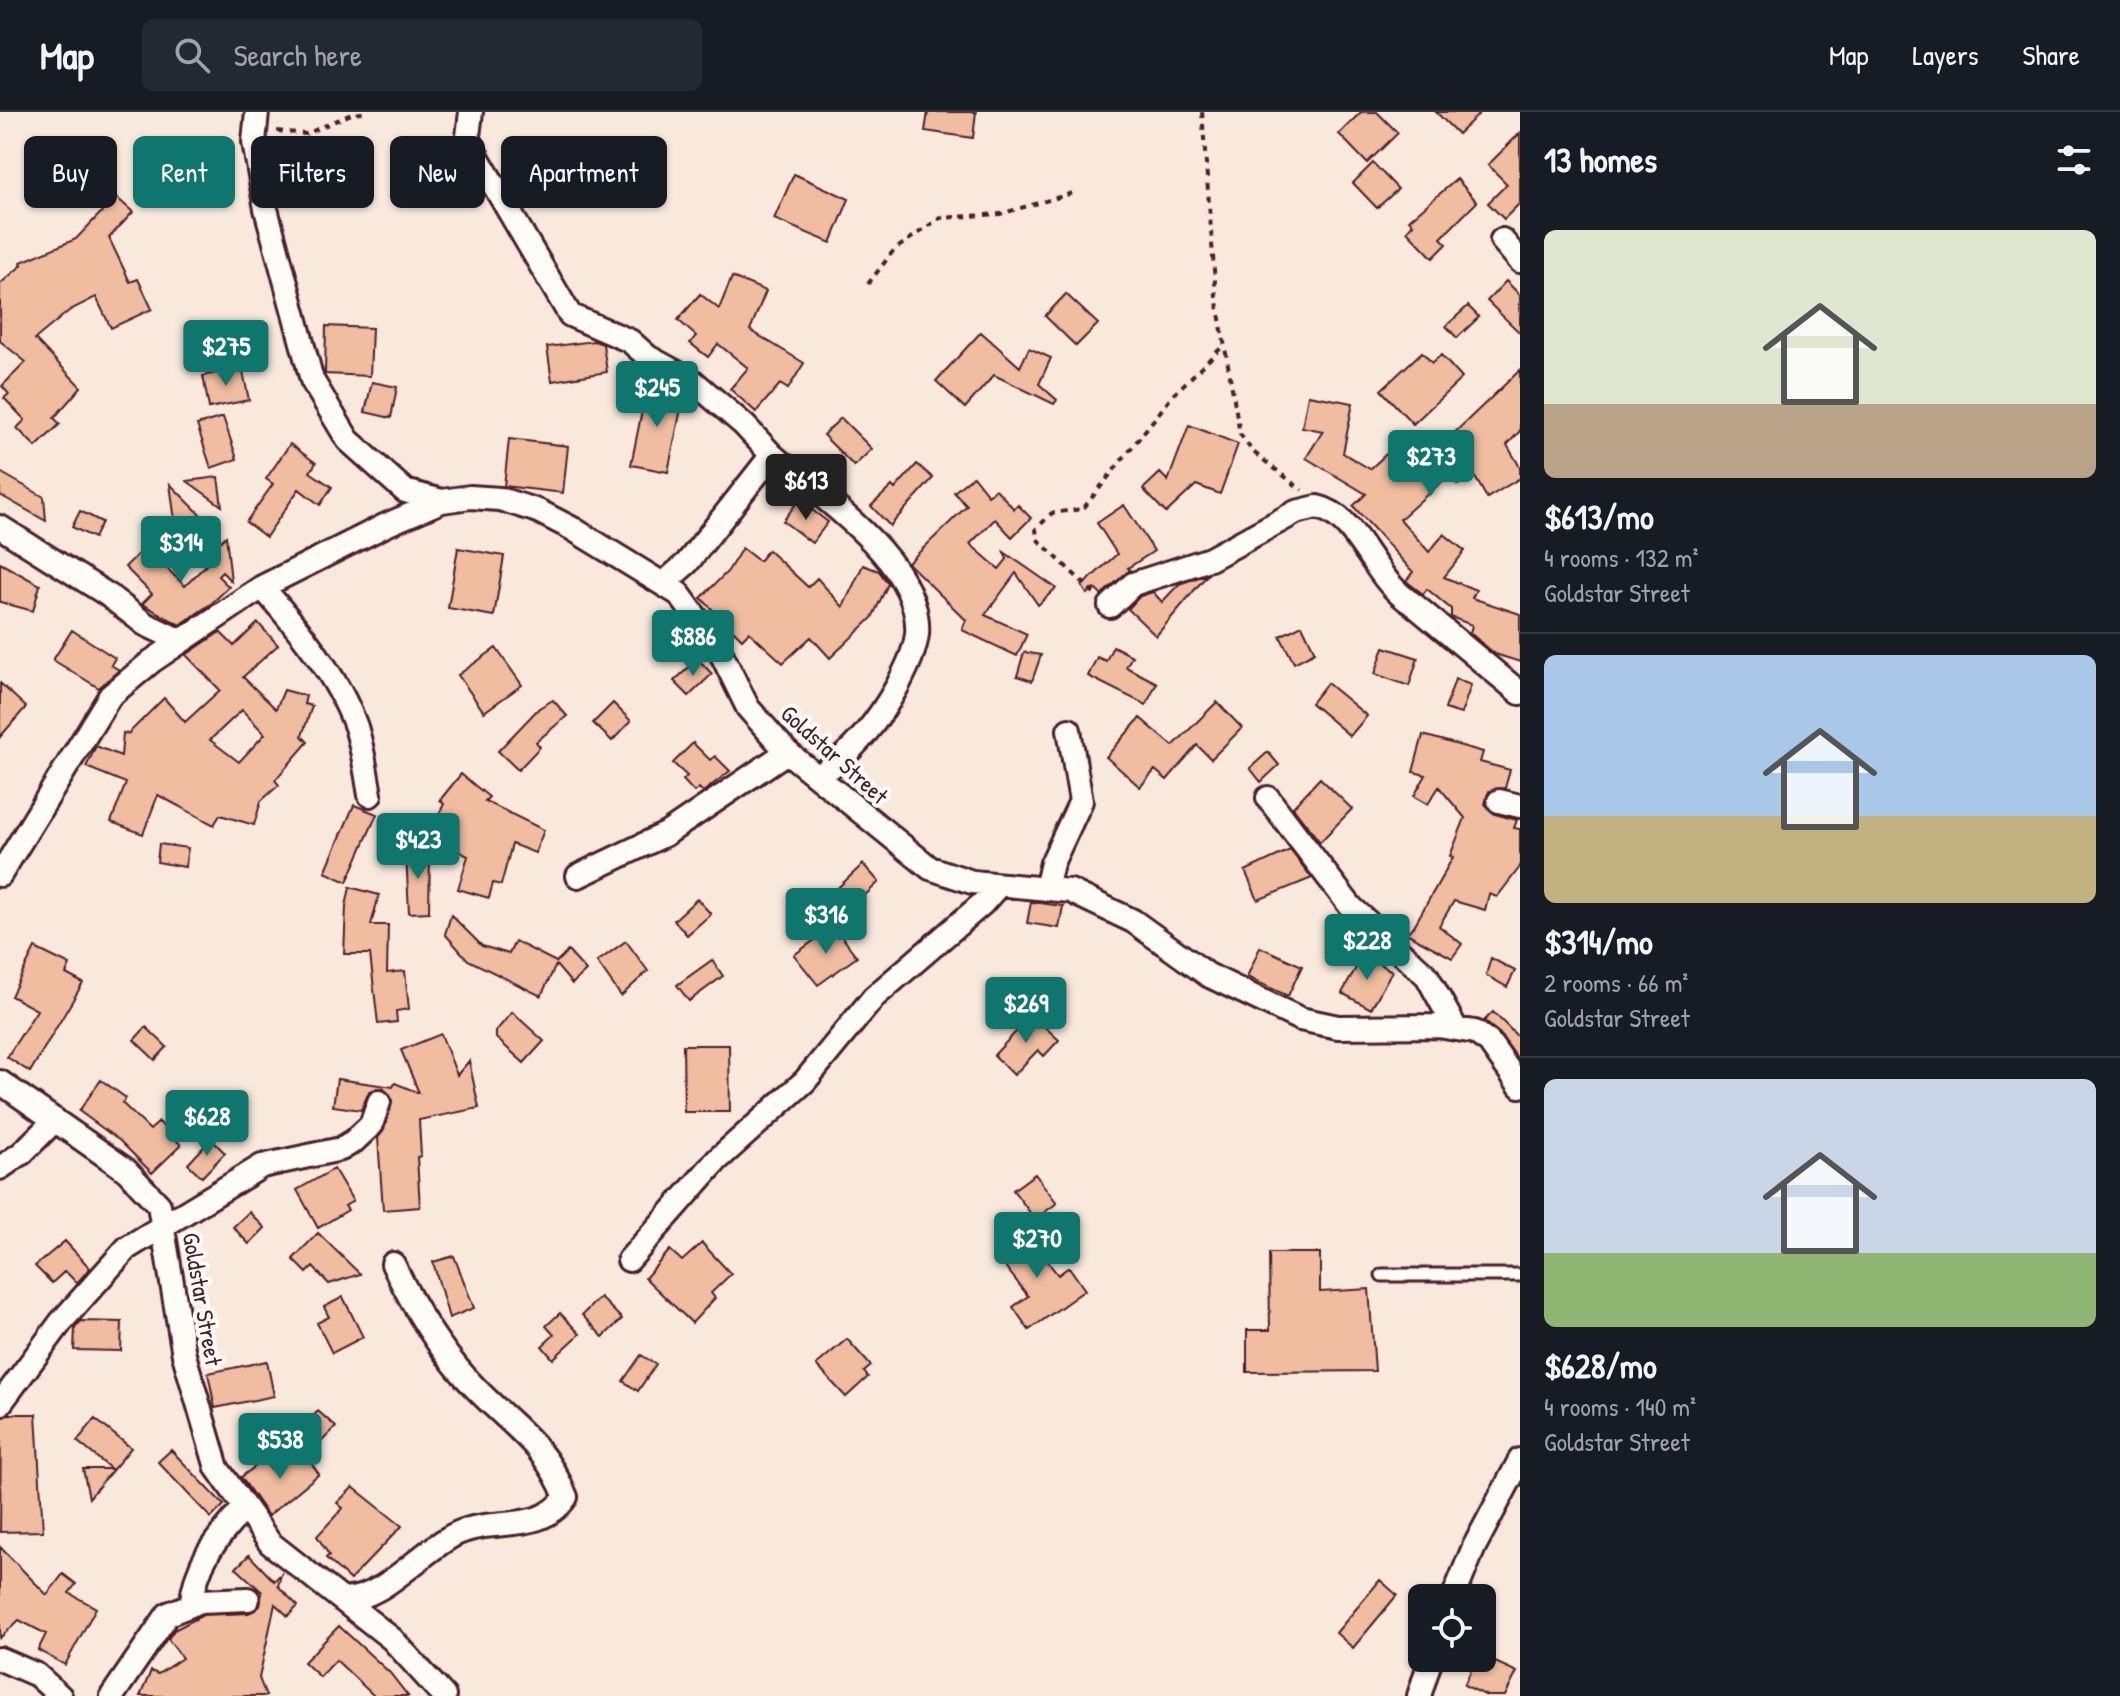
<!DOCTYPE html>
<meta charset="utf-8">
<style>
:root{--surface:#171b24;--page:#242831;--text:#f1f3f6;--muted:#9ea1a6;--line:#363941;--accent:#0f766e}
body{margin:0;font-family:"Patrick Hand",sans-serif;background:var(--page);color:var(--text);height:100vh;display:flex;flex-direction:column;font-size:30px;white-space:nowrap}
*{box-sizing:border-box;margin:0}
p{font-size:26px;color:var(--muted)}
.icon{flex:none;width:44px;height:44px;fill:none;stroke:currentColor;stroke-width:2;stroke-linecap:round;stroke-linejoin:round}
.map{position:relative;flex:1;overflow:hidden}
.side{display:flex;flex-direction:column;background:var(--surface);width:600px}
.side>*{flex:none}
.top-card{position:absolute;left:24px;top:24px;width:760px;height:72px;display:flex;gap:16px}
.buttons{position:absolute;left:1408px;top:1472px;display:grid;gap:16px}
.buttons a{display:grid;place-items:center;width:88px;height:88px;border-radius:12px;background:var(--surface);box-shadow:0 2px 6px #0004;font-size:40px}
.price{position:absolute;translate:-50% -68px;padding:0 18px;border-radius:8px;background:var(--accent);color:#fff;font-size:26px;line-height:52px;filter:drop-shadow(0 2px 4px #0008)}
.price::after{content:'';position:absolute;left:50%;top:48px;width:24px;height:18px;margin-left:-12px;background:inherit;clip-path:polygon(0 0,100% 0,50% 100%)}
.price.current{background:#222;color:#fff}
ul{padding:0;list-style:none}
li{display:grid;align-content:center;gap:16px;height:424px;padding:0 24px}
li+li{border-top:2px solid var(--line)}
li span{display:grid;place-items:center;height:248px;border-radius:12px;color:#555}
li>.icon{margin-inline-start:auto}
span .icon{width:144px;height:144px;fill:#fffc;stroke-width:1}
li b{font-size:34px}
h2{display:flex;justify-content:space-between;align-items:center;height:96px;padding:0 24px;font-size:34px}
.pill{padding:0 28px;border-radius:12px;background:var(--surface);box-shadow:0 2px 6px #0004;font-size:28px;line-height:72px}
.pill.current{background:var(--accent);color:#fff}
header{display:flex;align-items:center;gap:48px;box-sizing:border-box;height:112px;padding:0 40px;background:var(--surface);border-bottom:2px solid var(--line)}
header strong{font-size:38px}
nav{display:flex;gap:44px;margin-inline-start:auto;font-size:28px}
.search{width:560px;height:72px;background:var(--page);display:flex;align-items:center;gap:20px;box-sizing:border-box;padding:0 28px;border-radius:12px;color:var(--muted);font-size:30px}
main{display:flex;flex:1;min-height:0}
.map>svg:first-child{display:block}
.building{fill:#f0bda1;stroke:#4a1f2b;stroke-width:2;fill-rule:evenodd}
.lines{fill:none;stroke-linecap:round;stroke-linejoin:round}
.service-casing{stroke:#4a1f2b;stroke-width:17}
.minor-casing{stroke:#4a1f2b;stroke-width:28}
.path{stroke:#4a1f2b;stroke-width:4;stroke-dasharray:6 6;stroke-linecap:butt}
.service{stroke:#fdfcf7;stroke-width:11}
.minor{stroke:#fdfcf7;stroke-width:22}
.labels{text-anchor:middle;dominant-baseline:central;stroke-width:8;stroke-linejoin:round;paint-order:stroke}
.street-label{font-size:24px;fill:#4a1f2b;stroke:#fdfcf7}
</style>
<header>
<strong>Map</strong>
<div class="search"><svg class="icon" aria-label="search" viewBox="0 0 24 24"><circle cx="10" cy="10" r="6"/><path d="M15 15l6 6"/></svg>Search here</div>
<nav><a>Map</a><a>Layers</a><a>Share</a></nav>
</header>
<main>
<div class="map">
<svg width="1520" height="1584" viewBox="0 0 1520 1584">
<rect width="100%" height="100%" fill="#f9e9dd"/>
<filter id="ink" filterUnits="userSpaceOnUse"><feTurbulence type="fractalNoise" baseFrequency=".0125" numOctaves="2"/><feDisplacementMap in="SourceGraphic" scale="16" xChannelSelector="R" yChannelSelector="G"/><feConvolveMatrix kernelMatrix="1 2 1 2 8 2 1 2 1" color-interpolation-filters="sRGB"/></filter>
<g filter="url(#ink)">
<path class="building" d="M 928,0 L 976,0 L 973,26 L 925,19 Z
M 1361,0 L 1377,0 L 1398,21 L 1367,51 L 1339,22 Z
M 1436,0 L 1481,0 L 1458,22 Z
M 1520,21 L 1520,91 L 1504,107 L 1488,91 L 1507,72 L 1488,53 Z
M 1373,51 L 1398,77 L 1377,96 L 1353,71 Z
M 794,62 L 849,87 L 831,131 L 774,107 Z
M 1457,67 L 1477,90 L 1441,126 L 1447,132 L 1433,146 L 1407,119 L 1413,112 L 1409,108 Z
M 116,85 L 133,100 L 109,126 L 130,170 L 138,167 L 152,197 L 111,216 L 96,185 L 70,198 L 35,227 L 81,275 L 54,306 L 60,312 L 36,335 L 17,316 L 25,308 L 4,286 L 9,282 L 2,274 L 26,250 L 0,229 L 0,172 L 22,153 L 21,150 L 76,127 Z
M 732,165 L 766,179 L 750,218 L 804,251 L 788,277 L 780,272 L 756,300 L 730,277 L 748,256 L 718,232 L 708,245 L 690,231 L 696,224 L 678,208 L 700,182 L 719,197 Z
M 1506,169 L 1520,183 L 1520,221 L 1487,189 Z
M 1066,182 L 1098,212 L 1076,234 L 1045,204 Z
M 1468,194 L 1479,205 L 1457,226 L 1446,214 Z
M 326,214 L 372,216 L 370,264 L 325,262 Z
M 981,220 L 1020,255 L 1029,236 L 1051,246 L 1039,272 L 1057,288 L 1054,292 L 994,263 L 965,296 L 936,269 Z
M 594,229 L 603,232 L 607,260 L 552,269 L 547,235 Z
M 1422,240 L 1432,251 L 1441,243 L 1462,266 L 1413,312 L 1381,278 Z
M 242,255 L 249,288 L 209,296 L 203,264 Z
M 1520,258 L 1520,319 L 1507,333 L 1520,355 L 1520,366 L 1487,386 L 1472,360 L 1458,373 L 1448,364 L 1400,407 L 1429,440 L 1444,422 L 1465,439 L 1444,465 L 1476,478 L 1472,486 L 1520,502 L 1520,550 L 1495,542 L 1470,521 L 1472,513 L 1451,505 L 1451,497 L 1427,477 L 1423,482 L 1406,469 L 1413,460 L 1353,394 L 1366,382 L 1306,346 L 1323,319 L 1302,315 L 1308,283 L 1353,291 L 1343,341 L 1370,357 L 1406,324 L 1427,347 Z
M 372,270 L 397,275 L 391,306 L 365,300 Z
M 647,274 L 684,282 L 668,360 L 631,353 Z
M 223,305 L 237,347 L 211,356 L 197,313 Z
M 841,306 L 872,337 L 854,354 L 823,323 Z
M 1189,313 L 1238,332 L 1220,382 L 1196,373 L 1166,401 L 1143,377 L 1160,361 L 1168,369 Z
M 509,327 L 568,334 L 563,381 L 504,374 Z
M 290,332 L 316,351 L 310,360 L 332,375 L 320,393 L 299,377 L 266,425 L 246,410 L 273,372 L 266,367 Z
M 917,352 L 933,366 L 890,414 L 871,394 L 892,374 L 895,377 Z
M 0,360 L 44,385 L 46,409 L 0,383 Z
M 973,364 L 988,383 L 996,377 L 1014,397 L 1018,393 L 1031,406 L 1012,425 L 995,407 L 970,432 L 999,457 L 1007,447 L 1004,440 L 1056,476 L 1038,493 L 1016,461 L 985,503 L 1027,522 L 1017,544 L 962,518 L 966,508 L 908,451 L 967,394 L 954,380 Z
M 218,365 L 222,394 L 187,369 Z
M 170,372 L 204,406 L 175,409 Z
M 799,388 L 828,410 L 812,431 L 783,409 Z
M 1124,393 L 1154,439 L 1128,456 L 1130,458 L 1101,483 L 1095,477 L 1087,482 L 1082,474 L 1117,442 L 1097,411 Z
M 80,399 L 102,410 L 94,426 L 72,415 Z
M 226,424 L 231,469 L 222,460 L 218,464 L 229,475 L 212,491 L 180,513 L 142,492 L 152,482 L 125,455 L 145,435 L 185,474 L 211,448 L 206,443 Z
M 458,436 L 504,444 L 494,504 L 448,496 Z
M 742,436 L 759,449 L 768,438 L 808,475 L 817,466 L 843,495 L 863,453 L 879,459 L 888,472 L 872,506 L 830,546 L 811,525 L 783,551 L 749,520 L 742,527 L 701,486 L 728,459 Z
M 0,451 L 40,473 L 33,499 L 0,490 Z
M 1208,462 L 1156,524 L 1128,497 L 1140,484 L 1153,480 L 1162,490 L 1179,472 Z
M 258,511 L 278,533 L 243,565 L 276,597 L 284,578 L 306,584 L 304,592 L 312,594 L 302,624 L 308,630 L 275,668 L 279,673 L 261,689 L 254,713 L 220,703 L 214,713 L 158,683 L 143,722 L 111,710 L 126,671 L 86,655 L 96,634 L 121,644 L 123,621 L 128,622 L 164,586 L 185,610 L 220,578 L 186,543 L 220,520 L 234,534 ZM 242,598 L 265,622 L 239,650 L 210,628 Z
M 1302,513 L 1315,540 L 1294,551 L 1280,524 Z
M 72,518 L 115,546 L 111,553 L 119,558 L 99,576 L 53,548 Z
M 1113,534 L 1132,544 L 1126,555 L 1157,571 L 1146,593 L 1088,564 L 1097,545 L 1106,549 Z
M 1384,535 L 1418,546 L 1409,574 L 1375,562 Z
M 496,536 L 522,573 L 484,600 L 458,563 Z
M 1024,540 L 1041,543 L 1032,569 L 1017,564 Z
M 698,547 L 712,562 L 689,584 L 674,569 Z
M 1455,567 L 1471,573 L 1461,602 L 1445,597 Z
M 0,571 L 26,595 L 0,625 Z
M 1327,571 L 1367,604 L 1350,624 L 1311,591 Z
M 553,588 L 567,604 L 536,630 L 540,635 L 518,658 L 498,639 L 539,596 Z
M 1217,590 L 1242,616 L 1211,647 L 1197,633 L 1167,668 L 1155,658 L 1140,675 L 1106,645 L 1140,606 L 1173,634 Z
M 613,591 L 631,609 L 612,629 L 593,611 Z
M 1423,623 L 1483,640 L 1480,650 L 1510,658 L 1505,676 L 1489,679 L 1485,692 L 1495,702 L 1517,708 L 1514,716 L 1520,717 L 1520,755 L 1497,785 L 1489,782 L 1485,798 L 1454,789 L 1439,814 L 1462,832 L 1452,846 L 1406,821 L 1414,814 L 1453,745 L 1450,744 L 1465,706 L 1439,675 L 1428,692 L 1414,684 L 1426,663 L 1413,660 Z
M 693,631 L 710,648 L 715,644 L 730,659 L 703,680 L 699,676 L 694,680 L 683,668 L 687,664 L 673,651 Z
M 1268,640 L 1279,653 L 1261,670 L 1250,656 Z
M 461,662 L 489,685 L 485,689 L 544,718 L 535,741 L 512,732 L 501,773 L 493,771 L 489,786 L 458,777 L 468,744 L 428,724 L 444,692 L 440,688 Z
M 1320,666 L 1352,697 L 1320,730 L 1293,695 Z
M 354,693 L 377,702 L 347,770 L 325,760 Z
M 159,732 L 188,736 L 185,755 L 157,750 Z
M 1290,738 L 1312,766 L 1258,788 L 1245,759 Z
M 406,740 L 430,740 L 429,800 L 409,801 Z
M 863,752 L 879,770 L 840,807 L 824,789 Z
M 350,775 L 379,783 L 371,813 L 388,813 L 387,861 L 405,859 L 409,897 L 396,899 L 397,910 L 378,912 L 370,842 L 344,842 L 346,794 Z
M 697,787 L 711,802 L 687,823 L 674,808 Z
M 1031,790 L 1063,794 L 1059,816 L 1027,811 Z
M 451,803 L 482,834 L 509,842 L 515,829 L 556,850 L 568,839 L 586,859 L 572,872 L 556,853 L 541,884 L 468,848 L 445,822 Z
M 834,814 L 857,845 L 818,873 L 794,843 Z
M 626,829 L 648,859 L 621,884 L 597,850 Z
M 1260,835 L 1302,854 L 1288,884 L 1247,865 Z
M 35,836 L 70,853 L 66,862 L 83,871 L 30,960 L 7,945 L 37,898 L 11,884 Z
M 1363,843 L 1392,859 L 1371,897 L 1342,881 Z
M 1491,846 L 1515,859 L 1507,875 L 1486,863 Z
M 712,848 L 723,864 L 689,889 L 677,873 Z
M 512,900 L 544,929 L 524,951 L 496,926 L 496,919 Z
M 1493,900 L 1520,927 L 1520,950 L 1500,922 L 1484,909 Z
M 1032,903 L 1059,928 L 1044,944 L 1038,938 L 1014,963 L 994,943 Z
M 146,915 L 167,935 L 155,948 L 134,928 Z
M 441,922 L 457,963 L 469,949 L 479,996 L 419,1008 L 421,1044 L 417,1045 L 420,1095 L 383,1098 L 378,1026 L 384,1018 L 392,987 L 384,977 L 377,976 L 369,980 L 361,998 L 333,994 L 337,967 L 393,975 L 395,971 L 419,981 L 401,938 Z
M 683,933 L 729,933 L 730,1000 L 684,1000 Z
M 101,968 L 126,986 L 122,991 L 150,1018 L 159,1010 L 181,1033 L 152,1061 L 120,1029 L 79,999 Z
M 211,1027 L 225,1041 L 202,1065 L 188,1052 Z
M 334,1057 L 353,1089 L 345,1094 L 348,1098 L 318,1116 L 297,1078 Z
M 1035,1062 L 1057,1091 L 1035,1107 L 1013,1078 Z
M 249,1100 L 265,1116 L 249,1132 L 233,1115 Z
M 1022,1116 L 1058,1163 L 1069,1155 L 1085,1178 L 1029,1218 L 1013,1195 L 1028,1184 L 993,1139 Z
M 318,1121 L 360,1162 L 329,1172 L 313,1155 L 307,1161 L 293,1147 Z
M 65,1129 L 90,1156 L 77,1171 L 65,1159 L 52,1171 L 35,1154 Z
M 702,1131 L 731,1162 L 711,1181 L 715,1186 L 692,1211 L 645,1166 L 670,1138 L 682,1149 Z
M 1269,1141 L 1320,1141 L 1320,1180 L 1369,1177 L 1375,1259 L 1247,1260 L 1247,1218 L 1270,1218 Z
M 454,1144 L 474,1196 L 449,1206 L 433,1150 Z
M 343,1185 L 363,1225 L 332,1241 L 317,1211 L 329,1205 L 324,1195 Z
M 600,1185 L 622,1207 L 603,1225 L 582,1203 Z
M 560,1201 L 580,1222 L 553,1247 L 542,1234 L 554,1223 L 546,1214 Z
M 81,1209 L 122,1210 L 121,1239 L 74,1238 L 75,1216 Z
M 847,1227 L 871,1254 L 864,1260 L 868,1265 L 846,1285 L 816,1253 Z
M 641,1243 L 656,1252 L 638,1279 L 623,1269 Z
M 267,1249 L 274,1284 L 215,1296 L 208,1261 Z
M 318,1299 L 336,1315 L 320,1331 L 303,1315 Z
M 10,1302 L 36,1302 L 43,1419 L 0,1420 L 1,1306 Z
M 95,1307 L 131,1336 L 89,1386 L 83,1357 L 111,1357 L 77,1329 Z
M 300,1336 L 319,1362 L 268,1404 L 241,1365 L 264,1348 L 271,1358 Z
M 171,1338 L 224,1393 L 211,1406 L 158,1350 Z
M 353,1375 L 402,1414 L 350,1468 L 326,1446 L 329,1443 L 317,1424 L 343,1396 L 337,1391 Z
M 0,1435 L 47,1483 L 63,1462 L 76,1472 L 69,1481 L 96,1496 L 65,1553 L 38,1538 L 46,1522 L 19,1508 L 0,1526 Z
M 249,1443 L 274,1469 L 281,1462 L 278,1474 L 298,1494 L 288,1504 L 275,1492 L 259,1566 L 266,1584 L 140,1584 L 151,1559 L 158,1562 L 182,1546 L 168,1527 L 174,1518 L 203,1503 L 249,1501 L 260,1494 L 262,1480 L 236,1456 Z
M 1380,1468 L 1397,1483 L 1353,1536 L 1336,1521 Z
M 339,1514 L 390,1561 L 408,1584 L 374,1584 L 336,1548 L 320,1565 L 304,1550 Z
M 1482,1544 L 1517,1560 L 1505,1584 L 1487,1584 L 1464,1573 L 1477,1546 Z"/>
<g class="lines">
<g class="service-casing">
<path id="service" d="M 1382,1163 L 1520,1163"/>
</g>
<g class="minor-casing">
<path id="minor" d="M 257,0 L 254,30 L 266,97 L 312,268 L 348,328 L 405,379 L 442,389
M 471,0 L 468,24 L 475,41 L 570,203 L 630,229 L 648,245 L 694,270 L 744,313 L 772,343 L 687,451 L 663,472
M 1502,128 L 1520,149
M 772,343 C 818,384 923,450 917,522 C 915,540 906,557 898,573 C 877,611 854,639 819,664
M 0,415 L 108,483 L 145,512 L 181,529
M 262,475 C 297,515 338,564 356,615 C 363,637 366,660 370,683
M 1110,494 L 1133,472 L 1210,447 L 1296,400 L 1317,395 C 1359,404 1371,467 1413,492 L 1520,581
M 1268,686 L 1351,795 L 1427,864 L 1456,917
M 1499,689 L 1520,694
M 0,763 L 110,584 L 152,549 L 262,475 L 386,413 L 442,389 L 470,385 L 500,387 L 538,399 L 573,417 L 679,482 L 719,537 L 748,596 L 787,640 L 930,756 L 972,770 L 1070,779 L 1133,809 L 1208,863 L 1300,907 L 1338,915 L 1438,914 L 1475,920 L 1489,930 L 1520,974
M 578,764 L 666,722 L 787,640
M 1046,777 L 1052,751 L 1081,689 L 1069,618
M 0,970 L 126,1058 L 159,1093 L 184,1243 L 217,1356 L 270,1431 L 392,1527 L 444,1584
M 0,1056 L 22,1041 L 55,1008
M 629,1148 L 717,1048 L 805,969 L 874,885 L 982,792 L 999,773
M 0,1292 L 61,1210 L 127,1136 L 262,1054 L 341,1037 L 354,1029 L 371,1013 L 379,990
M 1453,1486 L 1474,1435 L 1520,1348
M 342,1487 C 381,1491 422,1437 458,1421 C 494,1405 541,1422 566,1385 C 542,1326 507,1312 467,1267 C 437,1234 412,1192 393,1152
M 191,1493 L 200,1489 L 248,1487
M 0,1547 L 37,1563 L 60,1584
M 112,1584 L 168,1502 L 191,1493 C 197,1448 214,1430 243,1397
M 1419,1584 L 1431,1546"/>
</g>
<path class="path" d="M 1202,0 L 1216,184 L 1240,322 L 1252,339 L 1302,378
M 277,19 L 306,22 L 349,3 L 366,0
M 868,172 L 894,138 L 940,106 L 1000,102 L 1073,81
M 1094,481 L 1037,427 L 1036,417 L 1052,401 L 1083,397 L 1174,282 L 1222,235"/>
<use href="#service" class="service"/>
<use href="#minor" class="minor"/>
</g>
</g>
<g class="labels">
<g class="street-label">
<text transform="translate(835 642) rotate(42)">Goldstar Street</text>
<text transform="translate(203 1187) rotate(80)">Goldstar Street</text>
</g>
</g>
</svg>
<div class="buttons">
<a><svg class="icon" aria-label="locate" viewBox="0 0 24 24"><circle cx="12" cy="12" r="6"/><path d="M12 2v4M12 18v4M2 12h4M18 12h4"/></svg></a>
</div>
<b class="price" style="left:226px;top:276px">$275</b>
<b class="price" style="left:657px;top:317px">$245</b>
<b class="price" style="left:1431px;top:386px">$273</b>
<b class="price current" style="left:806px;top:410px">$613</b>
<b class="price" style="left:181px;top:472px">$314</b>
<b class="price" style="left:693px;top:566px">$886</b>
<b class="price" style="left:418px;top:769px">$423</b>
<b class="price" style="left:826px;top:844px">$316</b>
<b class="price" style="left:1367px;top:870px">$228</b>
<b class="price" style="left:1026px;top:933px">$269</b>
<b class="price" style="left:207px;top:1046px">$628</b>
<b class="price" style="left:1037px;top:1168px">$270</b>
<b class="price" style="left:280px;top:1369px">$538</b>
<div class="top-card">
<a class="pill">Buy</a>
<a class="pill current">Rent</a>
<a class="pill">Filters</a>
<a class="pill">New</a>
<a class="pill">Apartment</a>
</div>
</div>
<section class="side">
<h2>13 homes<svg class="icon" aria-label="filters" viewBox="0 0 24 24"><path d="M4 7h16M4 17h16"/><circle cx="9" cy="7" r="2"/><circle cx="15" cy="17" r="2"/></svg></h2>
<ul>
<li><span style="background:linear-gradient(#dfe7d0 70%,#b9a48a 0)"><svg class="icon" aria-label="home" viewBox="0 0 24 24"><path d="M3 11l9-7 9 7M6 9v11h12V9"/></svg></span><div><b>$613/mo</b><p>4 rooms · 132 m²</p><p>Goldstar Street</p></div></li>
<li><span style="background:linear-gradient(#a9c7e8 65%,#c2b280 0)"><svg class="icon" aria-label="home" viewBox="0 0 24 24"><path d="M3 11l9-7 9 7M6 9v11h12V9"/></svg></span><div><b>$314/mo</b><p>2 rooms · 66 m²</p><p>Goldstar Street</p></div></li>
<li><span style="background:linear-gradient(#c9d6e8 70%,#8fb573 0)"><svg class="icon" aria-label="home" viewBox="0 0 24 24"><path d="M3 11l9-7 9 7M6 9v11h12V9"/></svg></span><div><b>$628/mo</b><p>4 rooms · 140 m²</p><p>Goldstar Street</p></div></li>
</ul>
</section>
</main>
